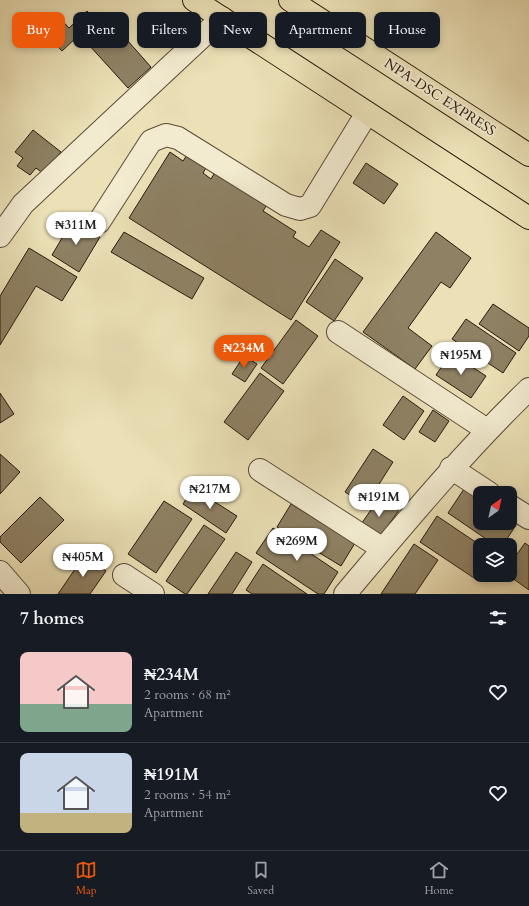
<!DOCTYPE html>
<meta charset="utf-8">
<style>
:root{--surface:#171b24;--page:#20242c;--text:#f1f3f6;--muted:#9ea1a6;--line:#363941;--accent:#ea580c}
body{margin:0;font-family:Cardo,serif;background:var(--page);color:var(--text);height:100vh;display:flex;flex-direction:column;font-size:15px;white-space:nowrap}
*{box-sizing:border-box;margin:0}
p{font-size:13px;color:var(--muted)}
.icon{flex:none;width:22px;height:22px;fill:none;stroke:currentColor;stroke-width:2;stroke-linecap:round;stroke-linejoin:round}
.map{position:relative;height:594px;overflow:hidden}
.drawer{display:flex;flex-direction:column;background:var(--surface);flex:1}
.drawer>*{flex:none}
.guide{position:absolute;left:12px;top:12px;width:505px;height:36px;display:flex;gap:8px}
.needle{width:26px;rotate:34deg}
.tools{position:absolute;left:473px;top:486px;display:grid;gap:8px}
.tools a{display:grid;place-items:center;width:44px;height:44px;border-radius:8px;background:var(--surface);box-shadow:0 2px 6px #0003;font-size:20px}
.price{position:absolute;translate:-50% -34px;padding:0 9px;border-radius:14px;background:#fff;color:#222;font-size:13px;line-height:26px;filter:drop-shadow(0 1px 2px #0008)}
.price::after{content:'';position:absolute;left:50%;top:24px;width:12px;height:9px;margin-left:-6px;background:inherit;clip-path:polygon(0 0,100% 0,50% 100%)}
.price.active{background:var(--accent);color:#fff}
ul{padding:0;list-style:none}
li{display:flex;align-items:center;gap:12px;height:100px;padding:0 20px}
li+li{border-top:1px solid var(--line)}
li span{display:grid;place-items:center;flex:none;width:112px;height:80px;border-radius:8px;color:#555}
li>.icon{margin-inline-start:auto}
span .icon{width:48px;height:48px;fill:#fffc;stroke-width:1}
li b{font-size:17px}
h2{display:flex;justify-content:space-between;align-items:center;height:48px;padding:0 20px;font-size:17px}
.chip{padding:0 14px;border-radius:8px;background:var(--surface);box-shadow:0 2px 6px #0003;font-size:14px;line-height:36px}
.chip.active{background:var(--accent);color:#fff}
.menu{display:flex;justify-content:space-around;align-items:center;height:56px;border-top:1px solid var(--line);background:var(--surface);font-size:11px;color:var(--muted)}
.menu a{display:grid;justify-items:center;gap:2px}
.menu .active{color:var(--accent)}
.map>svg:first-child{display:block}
.building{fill:#8e8164;stroke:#291b0c}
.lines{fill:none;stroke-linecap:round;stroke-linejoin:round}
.minor-casing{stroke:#5a4c36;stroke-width:24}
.major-casing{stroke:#291b0c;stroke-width:24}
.minor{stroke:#f2ebd0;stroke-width:22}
.major{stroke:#ebe0b6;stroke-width:22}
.labels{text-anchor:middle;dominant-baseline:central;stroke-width:4;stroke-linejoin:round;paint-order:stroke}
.street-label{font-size:14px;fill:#291b0c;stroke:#f2ebd0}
</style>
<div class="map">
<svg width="529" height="594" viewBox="0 0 529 594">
<rect width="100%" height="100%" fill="#ebe0b6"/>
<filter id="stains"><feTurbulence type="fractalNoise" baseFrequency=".005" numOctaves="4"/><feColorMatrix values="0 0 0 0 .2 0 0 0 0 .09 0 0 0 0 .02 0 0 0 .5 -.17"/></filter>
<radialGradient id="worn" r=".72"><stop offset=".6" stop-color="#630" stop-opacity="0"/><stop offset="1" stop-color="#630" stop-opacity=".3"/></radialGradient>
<path class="building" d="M 87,11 L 95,20 L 62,51 L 39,27 L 55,13 L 69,28 Z
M 112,23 L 151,67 L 128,88 L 88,44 Z
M 33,130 L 61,152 L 44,174 L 36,168 L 30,175 L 17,166 L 23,158 L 15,152 Z
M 191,149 L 210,161 L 203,173 L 211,179 L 218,167 L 270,200 L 263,211 L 296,232 L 293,237 L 309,247 L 321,230 L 340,242 L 291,320 L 129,218 L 170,152 L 183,161 Z
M 366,163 L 398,184 L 384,204 L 353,183 Z
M 72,221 L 100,237 L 79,272 L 52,255 Z
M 124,232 L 204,278 L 192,299 L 111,252 Z
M 436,232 L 471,258 L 450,288 L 441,282 L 408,328 L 432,346 L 415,369 L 363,332 Z
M 29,248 L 77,277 L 62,301 L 36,286 L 0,345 L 0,296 Z
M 335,259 L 363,278 L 334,321 L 306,302 Z
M 493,304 L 529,328 L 529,336 L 519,351 L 479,324 Z
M 466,319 L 516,353 L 503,373 L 452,339 Z
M 296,320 L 318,336 L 283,384 L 261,368 Z
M 451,353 L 486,376 L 471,398 L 436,375 Z
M 244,356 L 257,364 L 245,382 L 232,374 Z
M 260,373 L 284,391 L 248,440 L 224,422 Z
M 0,393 L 14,414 L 0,423 Z
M 403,396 L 424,411 L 404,440 L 383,425 Z
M 433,410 L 449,421 L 435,442 L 419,432 Z
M 373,449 L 393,462 L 366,505 L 345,492 Z
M 0,454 L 20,472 L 0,494 Z
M 193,488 L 237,516 L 226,533 L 183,504 Z
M 464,489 L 480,500 L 480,523 L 510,523 L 510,521 L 516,525 L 503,545 L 495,545 L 448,513 Z
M 40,497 L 64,520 L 21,563 L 0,542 L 0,537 Z
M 380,497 L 399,510 L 378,540 L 359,527 Z
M 164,501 L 192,519 L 156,573 L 128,554 Z
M 291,504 L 355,543 L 341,566 L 277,527 Z
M 437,516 L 480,545 L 480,575 L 477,580 L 420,542 Z
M 204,525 L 225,539 L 187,594 L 185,594 L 166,581 Z
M 273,528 L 338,572 L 324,594 L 318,594 L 256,553 Z
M 525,543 L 529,546 L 529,590 L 508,575 L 510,575 L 510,564 Z
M 414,544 L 438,560 L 415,594 L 381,594 Z
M 236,552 L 252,562 L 232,594 L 208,594 Z
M 84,556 L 106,571 L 90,594 L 58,594 Z
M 263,564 L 307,594 L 252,594 L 246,590 Z"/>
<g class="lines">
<g class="minor-casing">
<path id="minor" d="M 99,222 L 151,141 L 166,135 L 178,138 L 286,205 L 300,209 L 310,206 L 367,113
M 0,236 L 23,204 L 222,18
M 338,332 L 487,430
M 451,468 L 489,493
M 260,470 L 383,549
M 510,506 L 529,518
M 0,572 L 19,594
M 124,575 L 153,594
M 345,594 C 405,523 462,454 529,389"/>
</g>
<g class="major-casing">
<path id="major" d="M 194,0 L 529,218
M 290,0 L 529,155"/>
</g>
<use href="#minor" class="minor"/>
<use href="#major" class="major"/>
</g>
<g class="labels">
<g class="street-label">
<text transform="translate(440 97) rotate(33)">NPA-DSC EXPRESS</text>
</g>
</g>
<rect width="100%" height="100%" filter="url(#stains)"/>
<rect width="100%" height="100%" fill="url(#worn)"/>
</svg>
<div class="tools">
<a><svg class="needle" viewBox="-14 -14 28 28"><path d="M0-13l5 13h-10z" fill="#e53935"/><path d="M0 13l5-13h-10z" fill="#9ea1a6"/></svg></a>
<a><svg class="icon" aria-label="layers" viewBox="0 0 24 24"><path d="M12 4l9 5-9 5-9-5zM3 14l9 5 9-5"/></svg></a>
</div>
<b class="price" style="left:76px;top:246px">₦311M</b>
<b class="price active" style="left:244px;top:369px">₦234M</b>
<b class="price" style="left:461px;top:376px">₦195M</b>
<b class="price" style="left:210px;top:510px">₦217M</b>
<b class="price" style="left:379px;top:518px">₦191M</b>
<b class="price" style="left:297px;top:562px">₦269M</b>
<b class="price" style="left:83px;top:578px">₦405M</b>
<div class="guide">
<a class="chip active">Buy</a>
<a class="chip">Rent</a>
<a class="chip">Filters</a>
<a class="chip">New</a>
<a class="chip">Apartment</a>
<a class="chip">House</a>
</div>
</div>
<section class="drawer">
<h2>7 homes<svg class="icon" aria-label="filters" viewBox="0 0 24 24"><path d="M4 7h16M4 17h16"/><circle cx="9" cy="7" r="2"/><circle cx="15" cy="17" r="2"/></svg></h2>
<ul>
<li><span style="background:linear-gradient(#f6c9c9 65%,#7fa58c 0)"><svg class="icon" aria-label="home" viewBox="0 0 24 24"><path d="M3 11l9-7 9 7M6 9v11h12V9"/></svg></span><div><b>₦234M</b><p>2 rooms · 68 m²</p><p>Apartment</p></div><svg class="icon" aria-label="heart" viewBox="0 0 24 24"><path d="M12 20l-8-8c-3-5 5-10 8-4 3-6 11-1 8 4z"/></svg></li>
<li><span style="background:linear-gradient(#c9d6e8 75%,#c2b280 0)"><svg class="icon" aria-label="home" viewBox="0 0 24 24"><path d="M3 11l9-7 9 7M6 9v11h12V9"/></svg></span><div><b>₦191M</b><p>2 rooms · 54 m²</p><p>Apartment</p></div><svg class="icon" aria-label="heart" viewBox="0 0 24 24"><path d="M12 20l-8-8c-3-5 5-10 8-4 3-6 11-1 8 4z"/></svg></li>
</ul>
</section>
<nav class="menu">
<a class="active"><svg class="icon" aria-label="map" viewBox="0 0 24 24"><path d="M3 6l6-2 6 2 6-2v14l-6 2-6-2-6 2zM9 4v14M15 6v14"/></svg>Map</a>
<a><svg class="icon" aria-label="saved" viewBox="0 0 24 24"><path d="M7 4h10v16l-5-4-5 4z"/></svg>Saved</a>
<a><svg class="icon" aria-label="home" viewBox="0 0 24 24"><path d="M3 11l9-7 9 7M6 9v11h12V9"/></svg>Home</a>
</nav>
